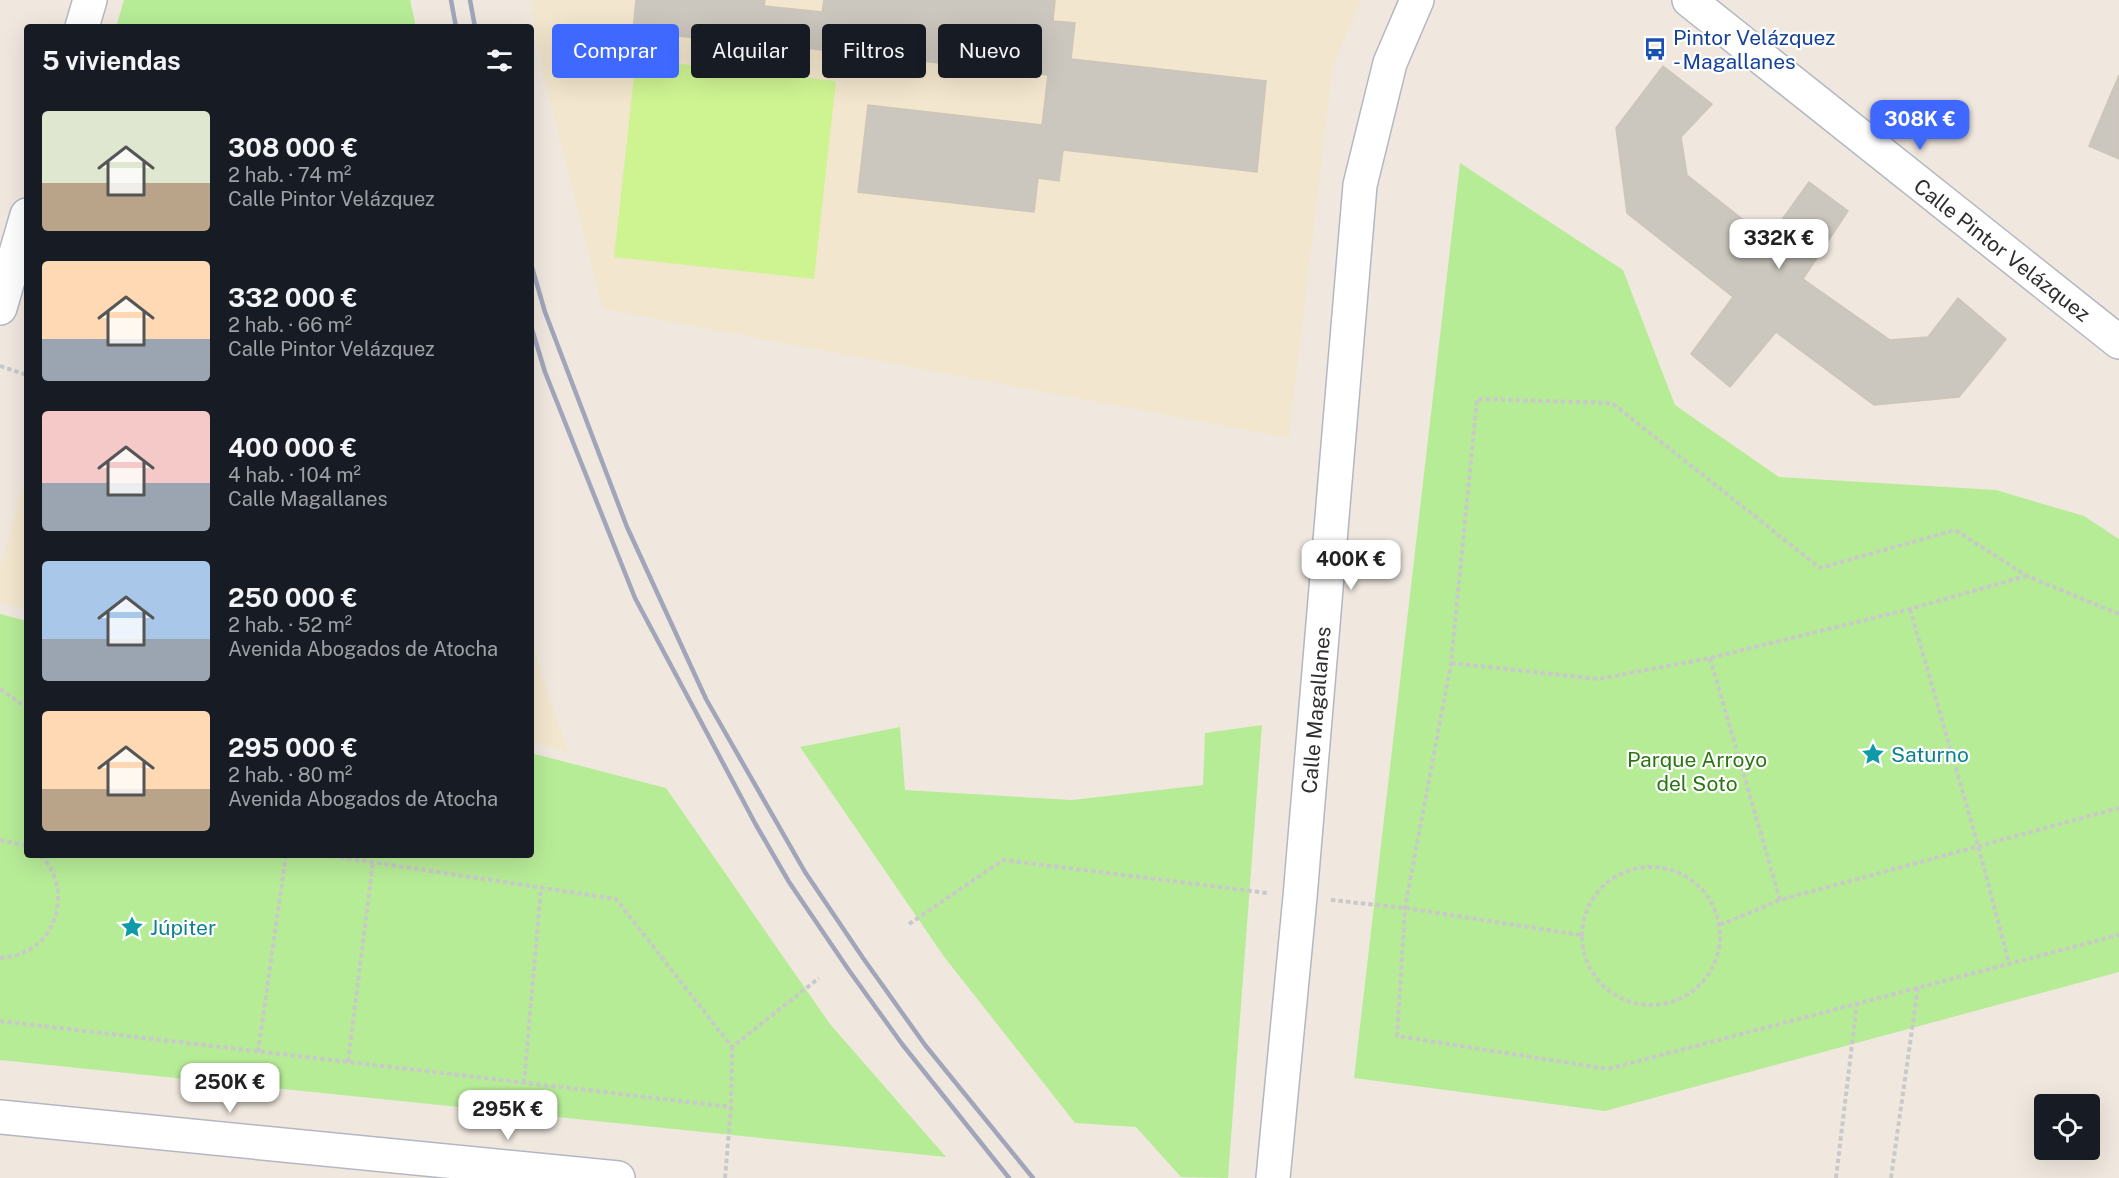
<!DOCTYPE html>
<html lang="es">
<meta charset="utf-8">
<style>
:root{--surface:#171b24;--page:#20242c;--text:#f1f3f6;--muted:#9ea1a6;--accent:#3e68ff}
body{margin:0;font-family:"Public Sans",sans-serif;background:var(--page);color:var(--text);height:100vh;display:flex;flex-direction:column;font-size:22px;white-space:nowrap}
*{box-sizing:border-box;margin:0}
p{font-size:20px;color:var(--muted)}
.icon{flex:none;width:33px;height:33px;fill:none;stroke:currentColor;stroke-width:2;stroke-linecap:round;stroke-linejoin:round}
.map{position:relative;flex:1;overflow:hidden}
.sheet{position:absolute;left:24px;top:24px;width:510px;height:834px;display:flex;flex-direction:column;background:var(--surface);border-radius:6px;box-shadow:0 6px 24px #0002}
.sheet>*{flex:none}
.hud{position:absolute;left:552px;top:24px;width:570px;height:54px;display:flex;gap:12px}
.buttons{position:absolute;left:2034px;top:1094px;display:grid;gap:12px}
.buttons a{display:grid;place-items:center;width:66px;height:66px;border-radius:6px;background:var(--surface);box-shadow:0 6px 24px #0002;font-size:30px}
.price{position:absolute;translate:-50% -51px;padding:0 14px;border-radius:12px;background:#fff;color:#222;font-size:20px;line-height:39px;filter:drop-shadow(0 2px 3px #0008)}
.price::after{content:'';position:absolute;left:50%;top:36px;width:18px;height:14px;margin-left:-9px;background:inherit;clip-path:polygon(0 0,100% 0,50% 100%)}
.price.current{background:var(--accent);color:#fff}
ul{padding:0;list-style:none}
li{display:flex;align-items:center;gap:18px;height:150px;padding:0 18px}
li span{display:grid;place-items:center;flex:none;width:168px;height:120px;border-radius:6px;color:#555}
li>.icon{margin-inline-start:auto}
span .icon{width:72px;height:72px;fill:#fffc;stroke-width:1}
li b{font-size:26px}
h2{display:flex;justify-content:space-between;align-items:center;height:72px;padding:0 18px;font-size:26px}
.tag{padding:0 21px;border-radius:6px;background:var(--surface);box-shadow:0 6px 24px #0002;font-size:21px;line-height:54px}
.tag.current{background:var(--accent);color:#fff}
.map>svg:first-child{display:block}
.education{fill:#f3e6ce}
.green{fill:#b7ec97}
.pitch{fill:#cef492}
.building{fill:#cbc7be;stroke:#cdc5b8;stroke-width:1.5}
.lines{fill:none;stroke-linecap:round;stroke-linejoin:round}
.minor-casing{stroke:#b3b7c2;stroke-width:36}
.tertiary-casing{stroke:#b3b7c2;stroke-width:36}
.path{stroke:#c9c9c9;stroke-width:4;stroke-dasharray:4.5 3;stroke-linecap:butt}
.minor{stroke:#fff;stroke-width:33}
.tertiary{stroke:#fff;stroke-width:33}
.rail{stroke:#a1a5ba;stroke-width:4.5}
.labels{text-anchor:middle;dominant-baseline:central;stroke-width:4.5;stroke-linejoin:round;paint-order:stroke}
.transit-label{font-size:21px;fill:#164399;stroke:#fff;text-anchor:start}
.street-label{font-size:21px;fill:#2e2e2e;stroke:#fff}
.culture-label{font-size:21px;fill:#0d838f;stroke:#fff;text-anchor:start}
.park-label{font-size:21px;fill:#2b7613;stroke:#fff}
</style>
<div class="map">
<svg width="2119" height="1178" viewBox="0 0 2119 1178">
<rect width="100%" height="100%" fill="#f0e8df"/>
<path class="education" d="M 531,0 L 1362,0 L 1333,65 L 1289,438 L 603,309 L 539,56 Z
M 27,473 L 27,610 L 0,602 L 0,567 Z
M 531,641 L 568,752 L 531,742 Z"/>
<path class="green" d="M 124,0 L 410,0 L 416,27 L 116,27 Z
M 1460,163 L 1623,270 L 1675,405 L 1779,477 L 1996,490 L 2084,516 L 2119,539 L 2119,972 L 1605,1111 L 1354,1078 Z
M 0,614 L 27,621 L 27,855 L 531,855 L 531,753 L 666,788 L 830,1024 L 946,1157 L 0,1060 Z
M 1262,725 L 1228,1178 L 1181,1177 L 1136,1127 L 1075,1123 L 945,958 L 800,747 L 900,727 L 905,790 L 1072,800 L 1203,785 L 1205,733 Z"/>
<path class="pitch" d="M 636,59 L 836,81 L 814,279 L 614,257 Z"/>
<path class="building" d="M 636,0 L 765,0 L 764,6 L 822,12 L 824,0 L 1055,0 L 1053,21 L 1075,23 L 1071,59 L 1266,81 L 1257,172 L 1063,150 L 1059,181 L 1038,178 L 1034,212 L 858,192 L 868,105 L 1042,125 L 1048,75 L 760,43 L 760,45 L 633,31 Z
M 1663,66 L 1712,104 L 1681,137 L 1687,175 L 1746,222 L 1781,221 L 1809,182 L 1848,211 L 1803,279 L 1890,340 L 1928,337 L 1958,298 L 2006,339 L 1959,397 L 1874,405 L 1776,332 L 1730,387 L 1691,354 L 1733,297 L 1627,213 L 1616,128 Z
M 2119,75 L 2119,159 L 2089,146 Z"/>
<g class="lines">
<g class="minor-casing">
<path id="minor" d="M 1689,0 L 2119,342
M 82,27 L 90,0
M 0,308 L 27,215
M 1273,1178 L 1300,897 L 1360,185 L 1390,63 L 1417,0"/>
</g>
<g class="tertiary-casing">
<path id="tertiary" d="M 0,1117 L 618,1178"/>
</g>
<path class="path" d="M 0,366 L 27,375
M 1910,609 L 1978,845 L 2009,963
M 2119,614 L 2027,576 L 1955,530 L 1820,568 L 1612,403 L 1477,399 L 1451,663 L 1405,908 L 1397,1036 L 1608,1069 L 2119,935
M 1710,658 L 1780,900
M 1451,663 L 1598,679 L 1710,658 L 1910,609 L 2026,576
M 0,689 L 27,708
M 0,840 L 27,846
M 325,855 L 616,899 L 732,1047 L 819,978
M1582 936a69 69 0 1 1 138 0a69 69 0 1 1-138 0Z
M 1331,900 L 1405,908 L 1580,935
M 909,924 L 1003,860 L 1267,893
M 1720,925 L 1780,900 L 2119,808
M 0,958 C 12,957 25,954 35,946 C 63,925 67,878 39,855
M 0,1021 L 731,1107
M 258,1052 L 286,855
M 348,1062 L 373,862
M 524,1083 L 541,888
M 725,1178 L 731,1107 L 732,1047
M 1836,1178 L 1857,1003
M 1891,1178 L 1918,987"/>
<use href="#minor" class="minor"/>
<use href="#tertiary" class="tertiary"/>
<path class="rail" d="M 451,0 L 456,27
M 470,0 L 475,27
M 531,264 L 545,312 L 627,527 L 706,699 L 805,872 L 863,958 L 925,1045 L 1033,1178
M 531,326 L 545,372 L 635,598 L 756,825 L 789,882 L 848,969 L 902,1044 L 1009,1178"/>
</g>
<defs>
<g id="bus-bare" transform="scale(1.8)"><path d="M-5-6H5V4H4V6H2V4H-2V6H-4V4H-5ZM-3.5-4V0h7V-4ZM-3.5 1.2v1.5H-2V1.2ZM2 1.2v1.5H3.5V1.2Z" fill="#1a4fb4" stroke="#fff" stroke-width="2.5" paint-order="stroke"/></g>
<g id="sight-bare" transform="scale(1.8)"><path d="M0-6L1.8-2.2L6-1.7L2.9 1.2L3.7 5.4L0 3.3L-3.7 5.4L-2.9 1.2L-6-1.7L-1.8-2.2Z" fill="#0f9aa8" stroke="#fff" stroke-width="2.5" paint-order="stroke"/></g>
</defs>
<g fill-rule="evenodd">
<use href="#bus-bare" x="1655" y="49"/>
<use href="#sight-bare" x="1873" y="754"/>
<use href="#sight-bare" x="132" y="927"/>
</g>
<g class="labels">
<g class="transit-label">
<text x="1673" y="37">Pintor Velázquez<tspan x="1673" dy="24">- Magallanes</tspan></text>
</g>
<g class="street-label">
<text transform="translate(2002 250) rotate(38)">Calle Pintor Velázquez</text>
<text transform="translate(1316 710) rotate(-85)">Calle Magallanes</text>
</g>
<g class="culture-label">
<text x="1891" y="754">Saturno</text>
<text x="150" y="927">Júpiter</text>
</g>
<g class="park-label">
<text x="1697" y="759">Parque Arroyo<tspan x="1697" dy="24">del Soto</tspan></text>
</g>
</g>
</svg>
<div class="buttons">
<a><svg class="icon" aria-label="locate" viewBox="0 0 24 24"><circle cx="12" cy="12" r="6"/><path d="M12 2v4M12 18v4M2 12h4M18 12h4"/></svg></a>
</div>
<b class="price current" style="left:1920px;top:151px">308K €</b>
<b class="price" style="left:1779px;top:270px">332K €</b>
<b class="price" style="left:1351px;top:591px">400K €</b>
<b class="price" style="left:230px;top:1114px">250K €</b>
<b class="price" style="left:508px;top:1141px">295K €</b>
<div class="hud">
<a class="tag current">Comprar</a>
<a class="tag">Alquilar</a>
<a class="tag">Filtros</a>
<a class="tag">Nuevo</a>
</div>
<section class="sheet">
<h2>5 viviendas<svg class="icon" aria-label="filters" viewBox="0 0 24 24"><path d="M4 7h16M4 17h16"/><circle cx="9" cy="7" r="2"/><circle cx="15" cy="17" r="2"/></svg></h2>
<ul>
<li><span style="background:linear-gradient(#dfe7d0 60%,#b9a48a 0)"><svg class="icon" aria-label="home" viewBox="0 0 24 24"><path d="M3 11l9-7 9 7M6 9v11h12V9"/></svg></span><div><b>308 000 €</b><p>2 hab. · 74 m²</p><p>Calle Pintor Velázquez</p></div></li>
<li><span style="background:linear-gradient(#ffd9b3 65%,#9aa5b1 0)"><svg class="icon" aria-label="home" viewBox="0 0 24 24"><path d="M3 11l9-7 9 7M6 9v11h12V9"/></svg></span><div><b>332 000 €</b><p>2 hab. · 66 m²</p><p>Calle Pintor Velázquez</p></div></li>
<li><span style="background:linear-gradient(#f6c9c9 60%,#9aa5b1 0)"><svg class="icon" aria-label="home" viewBox="0 0 24 24"><path d="M3 11l9-7 9 7M6 9v11h12V9"/></svg></span><div><b>400 000 €</b><p>4 hab. · 104 m²</p><p>Calle Magallanes</p></div></li>
<li><span style="background:linear-gradient(#a9c7e8 65%,#9aa5b1 0)"><svg class="icon" aria-label="home" viewBox="0 0 24 24"><path d="M3 11l9-7 9 7M6 9v11h12V9"/></svg></span><div><b>250 000 €</b><p>2 hab. · 52 m²</p><p>Avenida Abogados de Atocha</p></div></li>
<li><span style="background:linear-gradient(#ffd9b3 65%,#b9a48a 0)"><svg class="icon" aria-label="home" viewBox="0 0 24 24"><path d="M3 11l9-7 9 7M6 9v11h12V9"/></svg></span><div><b>295 000 €</b><p>2 hab. · 80 m²</p><p>Avenida Abogados de Atocha</p></div></li>
</ul>
</section>
</div>
